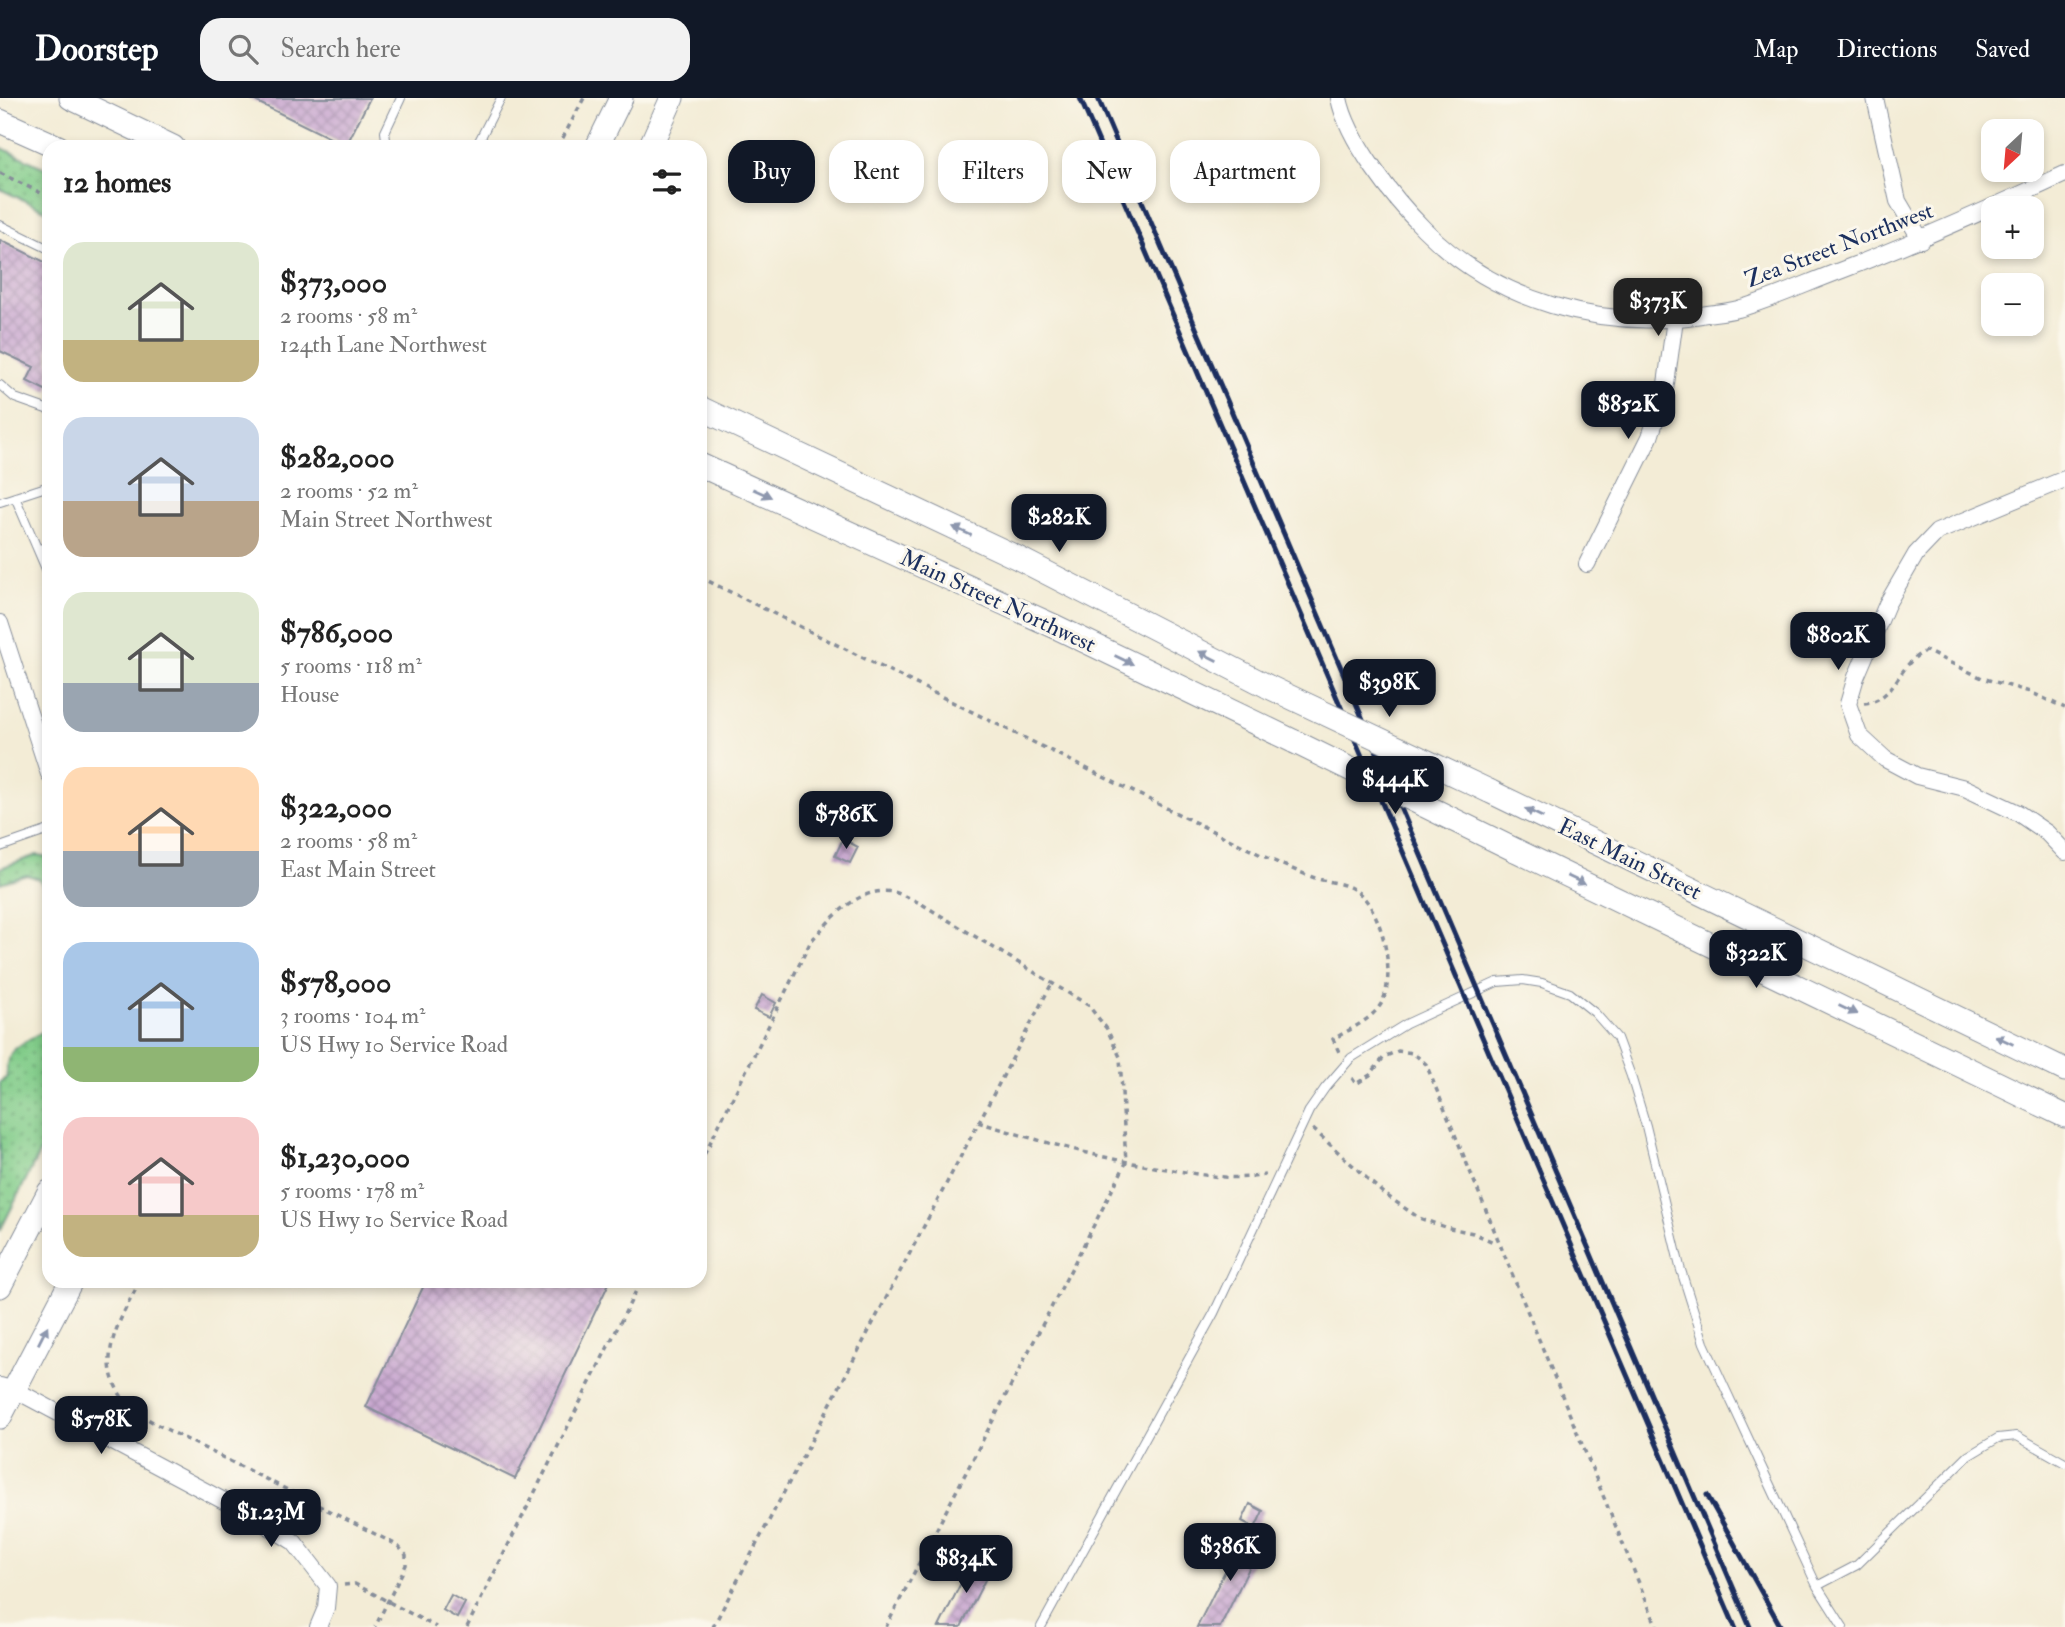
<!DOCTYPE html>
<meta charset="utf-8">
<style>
:root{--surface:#fff;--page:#f2f2f2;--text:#222;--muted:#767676;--accent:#111827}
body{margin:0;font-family:"IM FELL Double Pica",serif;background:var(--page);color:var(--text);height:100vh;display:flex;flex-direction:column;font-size:26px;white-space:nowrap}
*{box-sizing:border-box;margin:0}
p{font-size:23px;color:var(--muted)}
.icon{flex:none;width:38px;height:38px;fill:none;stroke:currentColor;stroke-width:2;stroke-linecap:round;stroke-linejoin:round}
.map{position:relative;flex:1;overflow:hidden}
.panel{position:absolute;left:42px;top:42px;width:665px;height:1148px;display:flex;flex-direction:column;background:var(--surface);border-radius:21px;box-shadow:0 4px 10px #0003}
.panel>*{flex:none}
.top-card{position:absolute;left:728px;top:42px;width:665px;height:63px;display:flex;gap:14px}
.needle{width:46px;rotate:206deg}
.tools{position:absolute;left:1981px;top:21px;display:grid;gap:14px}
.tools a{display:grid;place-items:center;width:63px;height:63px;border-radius:14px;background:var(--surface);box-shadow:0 4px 10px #0003;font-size:35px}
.price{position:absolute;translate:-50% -60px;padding:0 16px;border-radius:14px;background:var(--accent);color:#fff;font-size:23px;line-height:46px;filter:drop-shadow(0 2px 4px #0008)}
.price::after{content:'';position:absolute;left:50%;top:42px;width:21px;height:16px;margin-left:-10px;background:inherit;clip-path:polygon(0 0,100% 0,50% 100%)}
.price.selected{background:#222;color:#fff}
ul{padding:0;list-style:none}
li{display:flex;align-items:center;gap:21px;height:175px;padding:0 21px}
li span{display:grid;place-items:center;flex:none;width:196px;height:140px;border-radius:21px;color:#555}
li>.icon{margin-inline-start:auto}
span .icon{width:84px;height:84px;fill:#fffc;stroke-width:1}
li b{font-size:30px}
h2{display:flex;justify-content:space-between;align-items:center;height:84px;padding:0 21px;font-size:30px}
.tag{padding:0 24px;border-radius:21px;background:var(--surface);box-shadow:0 4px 10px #0003;font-size:24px;line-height:63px}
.tag.selected{background:var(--accent);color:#fff}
header{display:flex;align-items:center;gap:42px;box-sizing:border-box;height:98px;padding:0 35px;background:var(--accent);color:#fff}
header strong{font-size:33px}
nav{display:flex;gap:38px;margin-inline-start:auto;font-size:24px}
.search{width:490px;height:63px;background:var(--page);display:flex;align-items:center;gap:18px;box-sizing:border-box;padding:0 24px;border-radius:21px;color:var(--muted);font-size:26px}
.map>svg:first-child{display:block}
.grass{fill:url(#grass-dots);stroke:#4e7e74;stroke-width:2}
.building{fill:url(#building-cross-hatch)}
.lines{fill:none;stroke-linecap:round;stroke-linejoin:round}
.lane-casing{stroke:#878e9a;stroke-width:10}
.street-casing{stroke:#878e9a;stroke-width:18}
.secondary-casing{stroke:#878e9a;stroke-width:25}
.path{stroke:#878e9a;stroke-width:3.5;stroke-dasharray:5 5;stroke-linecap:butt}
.lane{stroke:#fff;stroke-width:8}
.street{stroke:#fff;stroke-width:16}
.secondary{stroke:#fff;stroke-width:23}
.rail{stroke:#1b2f5e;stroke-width:5}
.secondary-bridge-casing{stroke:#878e9a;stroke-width:25;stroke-linecap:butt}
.secondary-bridge{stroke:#fff;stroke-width:23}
.oneway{fill:#8d97ae}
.labels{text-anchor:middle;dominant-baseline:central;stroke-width:6;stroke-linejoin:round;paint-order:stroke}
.street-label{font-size:23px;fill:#1b2f5e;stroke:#fbf7ec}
</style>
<header>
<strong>Doorstep</strong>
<div class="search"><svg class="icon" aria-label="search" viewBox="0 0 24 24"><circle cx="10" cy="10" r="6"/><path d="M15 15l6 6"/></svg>Search here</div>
<nav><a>Map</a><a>Directions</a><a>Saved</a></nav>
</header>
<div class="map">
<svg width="2065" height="1529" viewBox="0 0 2065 1529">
<defs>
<pattern id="grass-dots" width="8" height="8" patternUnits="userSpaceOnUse" patternTransform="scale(1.75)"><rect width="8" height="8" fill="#81cc89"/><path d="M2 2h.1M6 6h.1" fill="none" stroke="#69a673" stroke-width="1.8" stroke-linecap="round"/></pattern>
<pattern id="building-cross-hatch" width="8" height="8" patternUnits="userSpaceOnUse" patternTransform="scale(1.75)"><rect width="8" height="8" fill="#c7a5cf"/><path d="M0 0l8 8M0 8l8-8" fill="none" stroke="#a187ab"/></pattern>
</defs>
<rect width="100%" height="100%" fill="#fbf7ec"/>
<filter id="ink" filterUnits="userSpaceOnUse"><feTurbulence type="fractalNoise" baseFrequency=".0143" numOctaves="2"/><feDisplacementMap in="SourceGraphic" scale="14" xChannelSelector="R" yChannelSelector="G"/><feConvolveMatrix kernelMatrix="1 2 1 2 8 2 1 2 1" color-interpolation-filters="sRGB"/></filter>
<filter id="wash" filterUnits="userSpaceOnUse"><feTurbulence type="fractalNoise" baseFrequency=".00686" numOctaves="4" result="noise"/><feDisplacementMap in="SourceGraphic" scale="28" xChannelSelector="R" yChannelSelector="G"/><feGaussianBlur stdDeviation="1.57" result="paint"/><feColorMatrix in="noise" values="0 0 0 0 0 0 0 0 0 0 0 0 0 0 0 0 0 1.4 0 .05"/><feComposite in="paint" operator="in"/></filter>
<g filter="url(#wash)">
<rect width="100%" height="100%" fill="#f3ecd6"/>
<path class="grass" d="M 0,49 L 49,72 L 49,114 L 0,91 Z
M 37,757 L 49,759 L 49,799 L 39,781 L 27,777 L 0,785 L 0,770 Z
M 49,930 L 49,1036 L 0,1133 L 0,984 L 7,979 C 2,949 27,944 49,930 Z"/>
<g id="blocks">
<path class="building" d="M 249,0 L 370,0 L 346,48 Z
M 0,142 L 49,166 L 49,294 L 27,283 L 34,269 L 0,253 Z
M 843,741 L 858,749 L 850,765 L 835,758 Z
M 762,897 L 776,905 L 769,919 L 754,912 Z
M 426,1183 L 610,1183 L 515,1381 L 366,1309 Z
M 1250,1406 L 1263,1413 L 1255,1430 L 1242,1423 Z
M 1243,1437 L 1261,1446 L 1220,1529 L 1197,1529 Z
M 973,1461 L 991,1470 L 961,1529 L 939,1529 Z
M 451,1497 L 465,1505 L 457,1520 L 443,1512 Z"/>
</g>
</g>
<g filter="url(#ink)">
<use href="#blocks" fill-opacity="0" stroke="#878e9a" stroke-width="2"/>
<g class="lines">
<g class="lane-casing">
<path id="lane" d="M 387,49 L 385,34 L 401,0
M 476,49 L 501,0
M 0,127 L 49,151
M 0,287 L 15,300 L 49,312
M 15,399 L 49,478
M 0,404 L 49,388
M 39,451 L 49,448
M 0,749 L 49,732
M 1817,1488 L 1857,1467 L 1968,1358 L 1998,1340 L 2017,1338 L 2065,1365
M 1041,1529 L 1214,1215 L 1309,1013 L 1325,990 L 1351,960 L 1406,926 L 1497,884 L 1523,882 L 1542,885 L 1570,895 L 1595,915 L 1617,940 L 1631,978 L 1646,1028 L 1680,1169 L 1704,1245 L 1817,1488 L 1843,1529"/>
</g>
<g class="street-casing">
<path id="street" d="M 1339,0 C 1347,42 1394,101 1424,131 C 1496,204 1602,233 1701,217 C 1713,215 1726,214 1738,211 C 1773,201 1807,185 1842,172 C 1918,143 1991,110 2065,76
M 1875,0 L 1898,103 L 1921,142
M 2065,381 L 1937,434 L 1916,456 L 1887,506 L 1856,579 L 1848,606 L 1859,637 L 1885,661 L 1917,678 L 1965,690 L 2018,715 L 2047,735 L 2065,754
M 1587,466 L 1650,339 L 1665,293 L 1675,221
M 0,525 L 49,676
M 0,1288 L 15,1292 L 254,1419 L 294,1444 L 328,1488 L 326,1510 L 318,1529"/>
</g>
<g class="secondary-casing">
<path id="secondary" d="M 71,0 L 173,49
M 0,23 L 58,49
M 597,49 L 621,0
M 650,49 L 672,0
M 700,310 L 1016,459 L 1269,589
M 700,367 L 1056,529 L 1295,644
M 1489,693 L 2065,972
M 1515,752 L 2065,1018
M 0,1188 L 49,1094
M 0,1319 L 71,1183"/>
</g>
<path class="path" d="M 558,49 L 584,0
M 0,75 L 49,99
M 700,479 L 1265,759 C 1281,766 1298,774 1315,780 C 1330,785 1347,784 1360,796 C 1383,815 1397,880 1381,906 C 1371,922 1349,932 1333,941 L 1339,954
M 1864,605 C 1897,602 1897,565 1926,553 L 1982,580 L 2030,594 L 2065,610
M 1352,980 L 1356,986 L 1370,977 L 1384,959 L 1398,953 L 1413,955 L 1426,966 L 1657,1529
M 978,1024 C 1042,1044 1106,1062 1173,1072 C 1202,1077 1236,1083 1265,1077
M 1313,1031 L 1383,1095 L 1419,1120 L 1445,1129 L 1473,1135 L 1496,1145
M 700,1065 L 811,843 C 833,819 858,788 894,794 C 902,796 912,802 920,805 L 1088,907 L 1107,931 L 1120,959 L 1126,1065 L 886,1529
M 140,1183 C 118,1226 91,1265 129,1308 C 136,1315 148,1321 156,1326 L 397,1447 L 406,1457 L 406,1467 L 375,1529
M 344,1487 L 355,1486 L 436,1529
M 467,1529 L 641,1183
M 713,1529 L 1052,885"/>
<use href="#lane" class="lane"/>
<use href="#street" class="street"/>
<use href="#secondary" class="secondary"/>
<path class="rail" d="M 1080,0 L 1735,1529
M 1098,0 L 1750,1529
M 1707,1397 L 1781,1529"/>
<g class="secondary-bridge-casing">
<path id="secondary-bridge" d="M 1269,589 L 1489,693
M 1295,644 L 1515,752"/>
</g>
<use href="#secondary-bridge" class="secondary-bridge"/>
</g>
<defs><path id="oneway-solid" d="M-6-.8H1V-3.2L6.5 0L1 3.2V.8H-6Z" transform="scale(1.75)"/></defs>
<g class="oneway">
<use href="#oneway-solid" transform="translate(762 395) rotate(24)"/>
<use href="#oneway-solid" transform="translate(962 433) rotate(-155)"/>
<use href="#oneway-solid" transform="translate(1208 558) rotate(-153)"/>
<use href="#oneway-solid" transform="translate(1124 562) rotate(26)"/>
<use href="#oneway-solid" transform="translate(1534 715) rotate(-154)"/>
<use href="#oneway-solid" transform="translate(1576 782) rotate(26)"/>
<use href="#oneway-solid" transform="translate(1848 912) rotate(26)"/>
<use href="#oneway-solid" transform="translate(2004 942) rotate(-154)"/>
<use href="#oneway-solid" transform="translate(43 1237) rotate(-63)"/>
</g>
</g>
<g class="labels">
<g class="street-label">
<text transform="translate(1839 147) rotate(-21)">Zea Street Northwest</text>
<text transform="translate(998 503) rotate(25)">Main Street Northwest</text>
<text transform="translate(1630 761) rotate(26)">East Main Street</text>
</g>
</g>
</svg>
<div class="tools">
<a><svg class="needle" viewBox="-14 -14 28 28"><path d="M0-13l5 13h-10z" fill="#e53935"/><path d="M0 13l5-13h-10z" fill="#767676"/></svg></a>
<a>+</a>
<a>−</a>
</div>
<b class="price selected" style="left:1658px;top:240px">$373K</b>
<b class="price" style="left:1628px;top:343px">$852K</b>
<b class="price" style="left:1059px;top:456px">$282K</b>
<b class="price" style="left:1838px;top:574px">$802K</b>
<b class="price" style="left:1389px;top:621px">$398K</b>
<b class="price" style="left:1395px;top:718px">$444K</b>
<b class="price" style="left:846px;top:753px">$786K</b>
<b class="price" style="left:1756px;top:892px">$322K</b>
<b class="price" style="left:101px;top:1358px">$578K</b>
<b class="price" style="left:271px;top:1451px">$1.23M</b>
<b class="price" style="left:1230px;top:1485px">$386K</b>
<b class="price" style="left:966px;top:1497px">$834K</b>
<div class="top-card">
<a class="tag selected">Buy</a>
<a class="tag">Rent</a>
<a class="tag">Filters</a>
<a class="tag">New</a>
<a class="tag">Apartment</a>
</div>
<section class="panel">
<h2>12 homes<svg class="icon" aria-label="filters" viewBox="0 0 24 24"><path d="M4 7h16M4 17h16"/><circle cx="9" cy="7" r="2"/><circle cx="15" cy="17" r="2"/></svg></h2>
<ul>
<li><span style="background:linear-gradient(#dfe7d0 70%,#c2b280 0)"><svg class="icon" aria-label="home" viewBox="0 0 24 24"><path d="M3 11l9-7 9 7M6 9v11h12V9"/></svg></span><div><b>$373,000</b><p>2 rooms · 58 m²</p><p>124th Lane Northwest</p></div></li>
<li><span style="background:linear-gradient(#c9d6e8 60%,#b9a48a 0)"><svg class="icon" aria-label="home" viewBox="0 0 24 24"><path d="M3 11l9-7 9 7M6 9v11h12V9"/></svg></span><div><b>$282,000</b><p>2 rooms · 52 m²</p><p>Main Street Northwest</p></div></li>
<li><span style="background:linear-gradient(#dfe7d0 65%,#9aa5b1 0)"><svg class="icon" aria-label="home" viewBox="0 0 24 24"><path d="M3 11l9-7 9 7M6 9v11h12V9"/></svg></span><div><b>$786,000</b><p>5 rooms · 118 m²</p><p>House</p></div></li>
<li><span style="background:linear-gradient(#ffd9b3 60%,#9aa5b1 0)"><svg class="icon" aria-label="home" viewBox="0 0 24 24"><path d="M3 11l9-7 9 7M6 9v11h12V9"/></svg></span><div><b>$322,000</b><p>2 rooms · 58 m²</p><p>East Main Street</p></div></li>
<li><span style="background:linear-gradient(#a9c7e8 75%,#8fb573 0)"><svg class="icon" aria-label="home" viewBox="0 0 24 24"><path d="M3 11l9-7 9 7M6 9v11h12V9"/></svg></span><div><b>$578,000</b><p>3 rooms · 104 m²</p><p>US Hwy 10 Service Road</p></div></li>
<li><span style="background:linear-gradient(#f6c9c9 70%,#c2b280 0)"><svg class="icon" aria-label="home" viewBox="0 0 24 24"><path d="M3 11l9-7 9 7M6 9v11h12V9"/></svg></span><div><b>$1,230,000</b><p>5 rooms · 178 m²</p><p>US Hwy 10 Service Road</p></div></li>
</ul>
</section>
</div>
